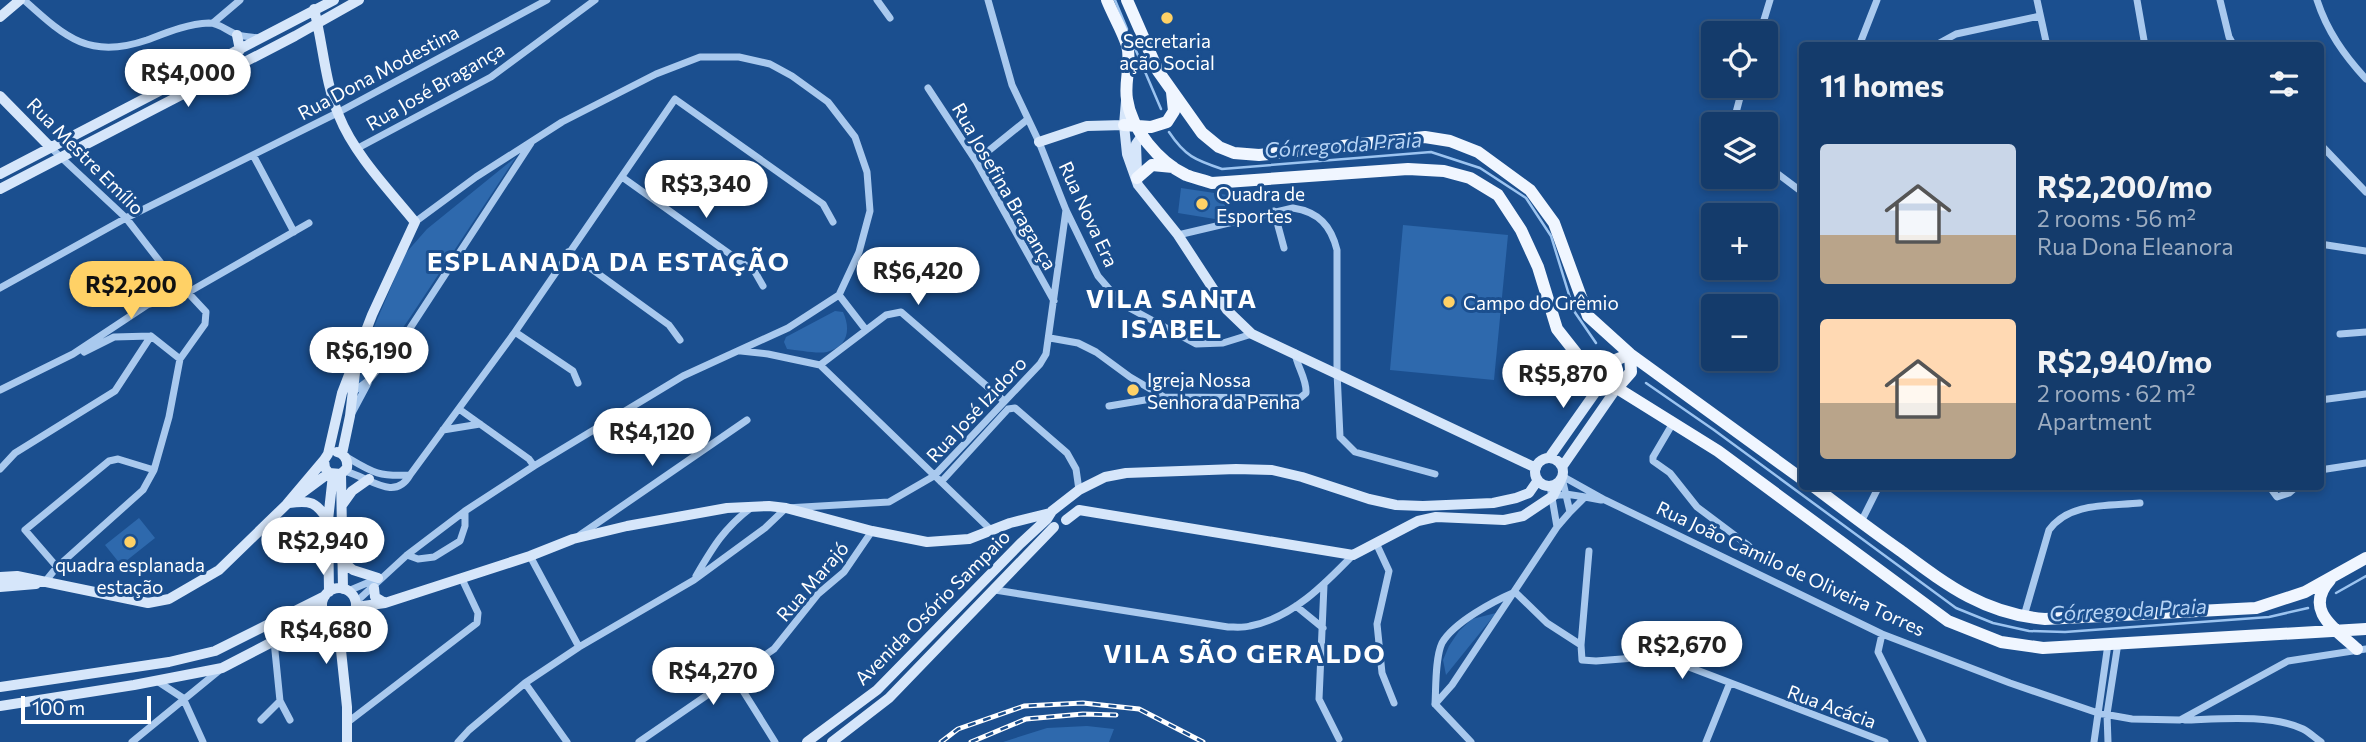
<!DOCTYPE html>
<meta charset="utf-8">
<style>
:root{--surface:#143b6b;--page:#214673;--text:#f1f3f6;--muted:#9dadc1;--line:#33557e;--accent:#ffd166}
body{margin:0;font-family:Commissioner,sans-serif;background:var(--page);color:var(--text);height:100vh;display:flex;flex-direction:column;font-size:26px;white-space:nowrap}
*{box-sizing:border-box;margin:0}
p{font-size:23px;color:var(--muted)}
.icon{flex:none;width:38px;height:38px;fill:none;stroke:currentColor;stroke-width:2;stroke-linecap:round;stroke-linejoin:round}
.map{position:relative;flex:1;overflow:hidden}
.drawer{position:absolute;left:1799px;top:42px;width:525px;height:448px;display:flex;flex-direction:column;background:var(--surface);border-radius:7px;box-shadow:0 4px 10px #0003,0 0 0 2px var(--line)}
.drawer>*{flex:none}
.tools{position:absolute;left:1701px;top:21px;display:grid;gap:14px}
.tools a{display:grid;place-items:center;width:77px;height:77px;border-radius:7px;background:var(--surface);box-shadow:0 4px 10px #0003,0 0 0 2px var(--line);font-size:35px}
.scale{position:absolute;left:21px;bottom:18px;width:130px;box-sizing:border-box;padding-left:7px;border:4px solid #fff;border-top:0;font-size:19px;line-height:24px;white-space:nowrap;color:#fff;-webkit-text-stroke:5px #1b4f8f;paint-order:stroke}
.price{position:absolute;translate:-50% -60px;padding:0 16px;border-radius:24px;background:#fff;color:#222;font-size:23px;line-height:46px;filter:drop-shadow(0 2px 4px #0008)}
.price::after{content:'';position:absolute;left:50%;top:42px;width:21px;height:16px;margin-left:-10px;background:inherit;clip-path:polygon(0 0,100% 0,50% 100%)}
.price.active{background:var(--accent);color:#111}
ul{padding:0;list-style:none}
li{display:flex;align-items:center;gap:21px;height:175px;padding:0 21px}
li span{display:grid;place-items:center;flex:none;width:196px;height:140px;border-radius:7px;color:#555}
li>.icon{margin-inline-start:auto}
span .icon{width:84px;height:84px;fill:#fffc;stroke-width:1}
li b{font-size:30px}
h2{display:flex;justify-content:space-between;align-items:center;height:84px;padding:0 21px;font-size:30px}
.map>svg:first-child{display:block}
.green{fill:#2e69ad}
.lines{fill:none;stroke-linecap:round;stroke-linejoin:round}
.stream{stroke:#9cc4f0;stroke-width:2.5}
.street{stroke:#a9c9ee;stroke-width:7}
.secondary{stroke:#d6e6fa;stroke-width:10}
.primary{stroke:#f0f6ff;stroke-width:12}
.rail-casing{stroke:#fff;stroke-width:5}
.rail{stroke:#1b4f8f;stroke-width:2.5;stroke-dasharray:8;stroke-linecap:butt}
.poi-dot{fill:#ffd166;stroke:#1b4f8f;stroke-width:2.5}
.labels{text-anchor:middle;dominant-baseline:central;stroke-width:6;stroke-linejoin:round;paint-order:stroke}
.poi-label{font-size:19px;fill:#fff;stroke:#1b4f8f;text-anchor:start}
.street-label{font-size:19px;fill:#fff;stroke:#1b4f8f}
.water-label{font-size:21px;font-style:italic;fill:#b5d3f5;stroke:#1b4f8f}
.district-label{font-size:26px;font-weight:bold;letter-spacing:2px;fill:#fff;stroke:#1b4f8f}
</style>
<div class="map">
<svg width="2366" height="742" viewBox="0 0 2366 742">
<rect width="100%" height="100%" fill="#1b4f8f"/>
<path class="green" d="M 516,157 L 411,316 L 371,374 L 358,384 L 371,334 L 405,254 L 427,229 Z
M 1181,188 L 1228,195 L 1221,220 L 1178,213 Z
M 1403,225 L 1508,235 L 1494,380 L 1390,370 Z
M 835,311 L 843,312 C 851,329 848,347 827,352 C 816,354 799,350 787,349 L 784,342 L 786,337 Z
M 139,518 L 155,538 L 121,565 L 105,545 Z
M 1496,613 L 1446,675 L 1443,660 L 1449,646 L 1459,631 L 1472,619 Z
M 1087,726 L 1114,729 L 1109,742 L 1003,742 L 1047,728 Z"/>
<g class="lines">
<path class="stream" d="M 1115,0 L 1127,29
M 1131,39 L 1161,109
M 1169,132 C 1185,156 1195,160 1222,169 L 1431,152 L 1480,168 L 1526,198 L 1551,236 L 1574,311 L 1596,343
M 1646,383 L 1714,430 L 1956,608 L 1993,623 L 2029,631 L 2065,632 L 2269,617 L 2308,608
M 2336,593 L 2366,576"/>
<path class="street" d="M 24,0 C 65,37 89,60 147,40 C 168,32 187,24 209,23 C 220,23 228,32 238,35 C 245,37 253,37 260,38
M 877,0 L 890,18
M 988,0 L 1012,85 L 1039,142 L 1066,210 L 1098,276 L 1122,304 L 1196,344 L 1223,343 L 1252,334
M 2037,0 L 2047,46
M 2137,0 L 2145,46
M 2220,0 L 2229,37 L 2234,46
M 2317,0 C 2327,31 2344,55 2366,79
M 213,23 L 240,0
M 1760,33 L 1770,0
M 1859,46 L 1877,0
M 1934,46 L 1956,34 L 2040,16
M 928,88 L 976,161 L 1054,301
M 1733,124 L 1743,86
M 2320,144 L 2366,192
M 358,148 L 491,77 L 595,0
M 253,155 L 294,232
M 976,161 L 1028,119
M 1766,165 L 1802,192
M 622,177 L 755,272 L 763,286
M 1274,211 L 1284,248
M 1178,235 L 1293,208 C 1319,212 1331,226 1337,250 L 1337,372 L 1340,437 L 1355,452 L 1435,474
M 2320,244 L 2366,251
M 568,252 L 669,325 L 680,340
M 0,288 L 126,218 L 337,113 L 547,0
M 839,295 L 866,330
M 515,332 L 573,371 L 578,383
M 2340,334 L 2366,332
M 1050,338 L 1078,343 L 1096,352 L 1130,377 L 1164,397 L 1300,398 L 1306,393 C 1307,379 1297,367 1295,353
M 741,351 L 768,354 L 820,365 L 991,530
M 84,352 L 114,337 L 151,336 L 180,359
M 820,365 L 886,315 L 901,312 L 1004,401
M 0,390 L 73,354 L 147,305 L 187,293 L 309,223
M 353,392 L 369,380 L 405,336 L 531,143
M 2320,400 L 2366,394
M 1109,406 L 1163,397
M 459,409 L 529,459 L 534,466
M 352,413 L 368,383
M 1673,423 L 1653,457 L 1653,461 L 1670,473 L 1697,507 L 1749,546
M 443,430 L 480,424
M 0,469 L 15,453 L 115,391 L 151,336
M 2320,470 L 2366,463
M 344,471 C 368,476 394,503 410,475 C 378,477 372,472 345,456
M 410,475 L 515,332 L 675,99 L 823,204 L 833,222
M 1562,476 L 1605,500 L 1882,634 L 2010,683 L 2098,713 L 2132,719 L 2180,720 L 2288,661 L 2366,649
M 941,482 L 1008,409 L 1015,408 L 1067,453 L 1076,469 L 1079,490
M 1550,486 L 1557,527
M 2269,486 L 2277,497 L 2289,493 L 2297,486
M 1553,496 L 1566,494 L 1585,497
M 1570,512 L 1585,497 L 1601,500
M 1861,522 L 1879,486
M 580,535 L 747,420
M 1376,543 L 1389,571 L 1377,624 L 1382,673 L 1394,703
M 407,555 L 418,559 L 434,557 L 460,541 L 465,526 L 465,511
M 530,556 L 579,647
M 57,567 L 25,530 L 109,461 L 118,459 L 154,470
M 696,576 C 713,547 724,528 752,507
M 44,583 L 57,567 L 143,490 L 154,470 L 169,417 L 180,359 L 205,324 L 206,312 L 164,267 L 126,218 L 50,147
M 1324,585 L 1319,699 L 1339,739
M 995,590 L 1228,627 C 1235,627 1243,628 1250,626 C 1292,618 1325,584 1353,555
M 348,591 L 379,578
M 356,602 L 407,555 L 465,511 L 534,466 L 683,376 L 788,328 L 839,295 L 859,252 L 870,211 L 867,172 L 855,137 L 828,102 L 792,76 L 770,64 L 739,57 L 700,57 L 656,74 L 562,122 L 476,177 L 415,222
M 1296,606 L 1323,628
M 2024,616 L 2049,530 C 2069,502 2109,506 2140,503
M 1882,634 L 1878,652 L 1923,742
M 1581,645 L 1589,551
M 733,675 L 775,742
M 157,681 L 183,698
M 525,683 L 567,742
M 183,698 L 203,742
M 280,701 L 290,720
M 1436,703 L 1452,685 L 1557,527 L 1570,512 L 1562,478
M 1435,704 C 1436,688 1435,658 1442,643 C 1454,622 1494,601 1515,592 L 1547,623 L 1581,645 L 1582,660 L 1596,661 L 1660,656 L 1885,742
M 1435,704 L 1471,742
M 261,720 L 280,701 L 274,641
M 2185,720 C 2219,719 2271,714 2303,729 C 2309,732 2315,738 2321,742
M 348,722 L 477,623 L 478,613 L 462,579
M 132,742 L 221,669
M 458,742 L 469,730 L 525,683 L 579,647 L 694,580 L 765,528 L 786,508 L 889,502 L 934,476 L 1040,364 L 1046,354 L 1066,210
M 639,742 L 774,649 L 818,594 L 844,572 L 872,531
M 1706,742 L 1729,685
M 2094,742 L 2108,644
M 2108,742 L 2107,714 L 2118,643"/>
<path class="secondary" d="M 0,17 L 20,0
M 237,35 L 240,50
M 0,96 L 50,147
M 1126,101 L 1124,125 L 1127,154 L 1138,185 L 1178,235 L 1227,310 L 1252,334 L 1536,468
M 1039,142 L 1087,126 L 1124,125
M 1137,172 L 1136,144 L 1143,134
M 0,174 L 334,0
M 0,189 L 295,36 L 359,0
M 342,454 L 350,416 L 355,373
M 1549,458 L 1604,380
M1535 472a14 14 0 1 1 28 0a14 14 0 1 1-28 0Z
M 324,460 L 325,468 L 329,473 L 341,474 L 347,468 C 348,460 345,454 337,452
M 1562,467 L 1616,389
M 341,474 L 343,589
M 302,493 L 329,473
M 289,503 C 311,500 316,502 328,520
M 342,505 L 352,491 L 369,479
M 1066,520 L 1079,510 L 1353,555 L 1418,521 L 1436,517 L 1504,520 L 1523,516 L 1553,496 L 1561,480
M 341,560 L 353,570 L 378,578
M 0,577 L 17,576 L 148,603 L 169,599 L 219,570 L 286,505 L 324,460 L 328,454 L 342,393 L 372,315 L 415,222 C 390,191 354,154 339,116 C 325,83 323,44 314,9
M 0,587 L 36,584
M 374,588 L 375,597 L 385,603
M322 605a17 17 0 1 1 34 0a17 17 0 1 1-34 0Z
M 329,592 L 328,520 L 333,475
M 356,607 L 385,603 L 530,556 L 573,539 L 627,526 L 727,508 L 769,506 L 786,508 L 872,531 L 927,542 L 969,539 L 1010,523 L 1050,513
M 338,622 L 347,707 L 347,742
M 0,687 L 169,662 L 215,651 L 325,596
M 0,706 L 134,685 L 222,668 L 274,641 L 333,621
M 807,742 L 877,690 L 1020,544 L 1047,519 L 1052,511 L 1079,490 L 1105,477 L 1126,473 L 1236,469 L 1272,470 L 1302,477 L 1369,499 L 1396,505 L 1423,506 L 1493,503 L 1516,498 L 1529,493 L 1538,480
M 832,742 L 889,698 L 1054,527"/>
<path class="primary" d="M 1107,0 C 1113,15 1122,30 1127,45 C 1132,63 1124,82 1127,99 C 1131,129 1159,162 1186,175 C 1194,178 1203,180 1212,183 L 1408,169 L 1444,171 L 1470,178 L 1498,195 L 1521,230 L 1538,267 L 1557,329 L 1583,362 L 1604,380 L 1718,451 L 1948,621 L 2001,642 L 2043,648 L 2366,629
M 1127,0 L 1158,71 L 1202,133 L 1219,147 L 1234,153 L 1259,155 L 1425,137 L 1450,141 L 1478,152 L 1530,190 L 1554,223 L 1588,316 L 1630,354 L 1802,479
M 1124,125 L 1151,127 L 1167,122 L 1174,111 L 1172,92
M 1137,178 L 1152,165 L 1173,167
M 1604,380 L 1613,361 L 1630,354 L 1631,372 L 1616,389
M 1813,486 C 1842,508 1871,530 1901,551 C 1948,586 1985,614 2045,619 L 2256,608 L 2305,592 L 2366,558
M 2330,580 C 2303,610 2335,629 2357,649"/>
<g class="rail-casing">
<path id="rail" d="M 941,742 L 958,729 L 1024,706 L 1083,703 L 1139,709 L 1203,742
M 971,742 L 1026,719 L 1083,714 L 1116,715"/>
</g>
<use href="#rail" class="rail"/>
</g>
<g class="poi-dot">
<circle cx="1167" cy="18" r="7"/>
<circle cx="1202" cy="204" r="7"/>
<circle cx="1449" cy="302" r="7"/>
<circle cx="1133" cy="390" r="7"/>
<circle cx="130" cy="542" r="7"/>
</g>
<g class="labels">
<g class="poi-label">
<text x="1167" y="40" text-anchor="middle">Secretaria<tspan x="1167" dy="22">ação Social</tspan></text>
<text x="1216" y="193">Quadra de<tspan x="1216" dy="22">Esportes</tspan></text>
<text x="1463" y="302">Campo do Grêmio</text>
<text x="1147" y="379">Igreja Nossa<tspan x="1147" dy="22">Senhora da Penha</tspan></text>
<text x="130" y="564" text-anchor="middle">quadra esplanada<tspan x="130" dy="22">estação</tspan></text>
</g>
<g class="street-label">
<text transform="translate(378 72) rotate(-28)">Rua Dona Modestina</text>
<text transform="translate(435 86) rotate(-30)">Rua José Bragança</text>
<text transform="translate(86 156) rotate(45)">Rua Mestre Emílio</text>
<text transform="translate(1005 186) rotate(60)">Rua Josefina Bragança</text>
<text transform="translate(1089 214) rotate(65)">Rua Nova Era</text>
<text transform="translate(976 409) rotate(-47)">Rua José Izidoro</text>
<text transform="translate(1791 568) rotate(25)">Rua João Camilo de Oliveira Torres</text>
<text transform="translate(812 581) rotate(-49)">Rua Marajó</text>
<text transform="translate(932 607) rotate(-45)">Avenida Osório Sampaio</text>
<text transform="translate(1832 706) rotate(20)">Rua Acácia</text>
</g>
<g class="water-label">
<text transform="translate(1343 144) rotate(-4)">Córrego da Praia</text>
<text transform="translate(2128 609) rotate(-3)">Córrego da Praia</text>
</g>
<g class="district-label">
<text x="609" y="260">ESPLANADA DA ESTAÇÃO</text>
<text x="1172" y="297">VILA SANTA<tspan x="1172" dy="30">ISABEL</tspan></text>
<text x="1245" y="652">VILA SÃO GERALDO</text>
</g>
</g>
</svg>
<div class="tools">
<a><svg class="icon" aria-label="locate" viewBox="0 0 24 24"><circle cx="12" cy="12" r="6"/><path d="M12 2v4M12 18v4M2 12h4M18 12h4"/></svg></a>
<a><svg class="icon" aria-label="layers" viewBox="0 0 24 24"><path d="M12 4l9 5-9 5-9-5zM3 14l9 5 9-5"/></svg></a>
<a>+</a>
<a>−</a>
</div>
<div class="scale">100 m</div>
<b class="price" style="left:188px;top:109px">R$4,000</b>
<b class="price" style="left:706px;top:220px">R$3,340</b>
<b class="price" style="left:918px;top:307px">R$6,420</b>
<b class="price active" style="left:131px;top:321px">R$2,200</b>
<b class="price" style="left:369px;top:387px">R$6,190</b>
<b class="price" style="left:1563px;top:410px">R$5,870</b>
<b class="price" style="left:652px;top:468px">R$4,120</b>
<b class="price" style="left:323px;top:577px">R$2,940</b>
<b class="price" style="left:326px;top:666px">R$4,680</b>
<b class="price" style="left:1682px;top:681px">R$2,670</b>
<b class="price" style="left:713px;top:707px">R$4,270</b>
<section class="drawer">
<h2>11 homes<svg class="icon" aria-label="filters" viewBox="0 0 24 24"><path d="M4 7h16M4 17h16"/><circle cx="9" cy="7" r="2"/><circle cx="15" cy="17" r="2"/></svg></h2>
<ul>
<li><span style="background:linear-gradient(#c9d6e8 65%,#b9a48a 0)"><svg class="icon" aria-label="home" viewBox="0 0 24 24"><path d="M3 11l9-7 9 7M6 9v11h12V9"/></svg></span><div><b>R$2,200/mo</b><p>2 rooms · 56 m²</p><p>Rua Dona Eleanora</p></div></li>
<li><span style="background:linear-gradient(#ffd9b3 60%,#b9a48a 0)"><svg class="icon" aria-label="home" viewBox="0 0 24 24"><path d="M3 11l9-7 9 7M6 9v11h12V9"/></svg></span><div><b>R$2,940/mo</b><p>2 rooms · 62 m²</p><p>Apartment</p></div></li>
</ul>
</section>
</div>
